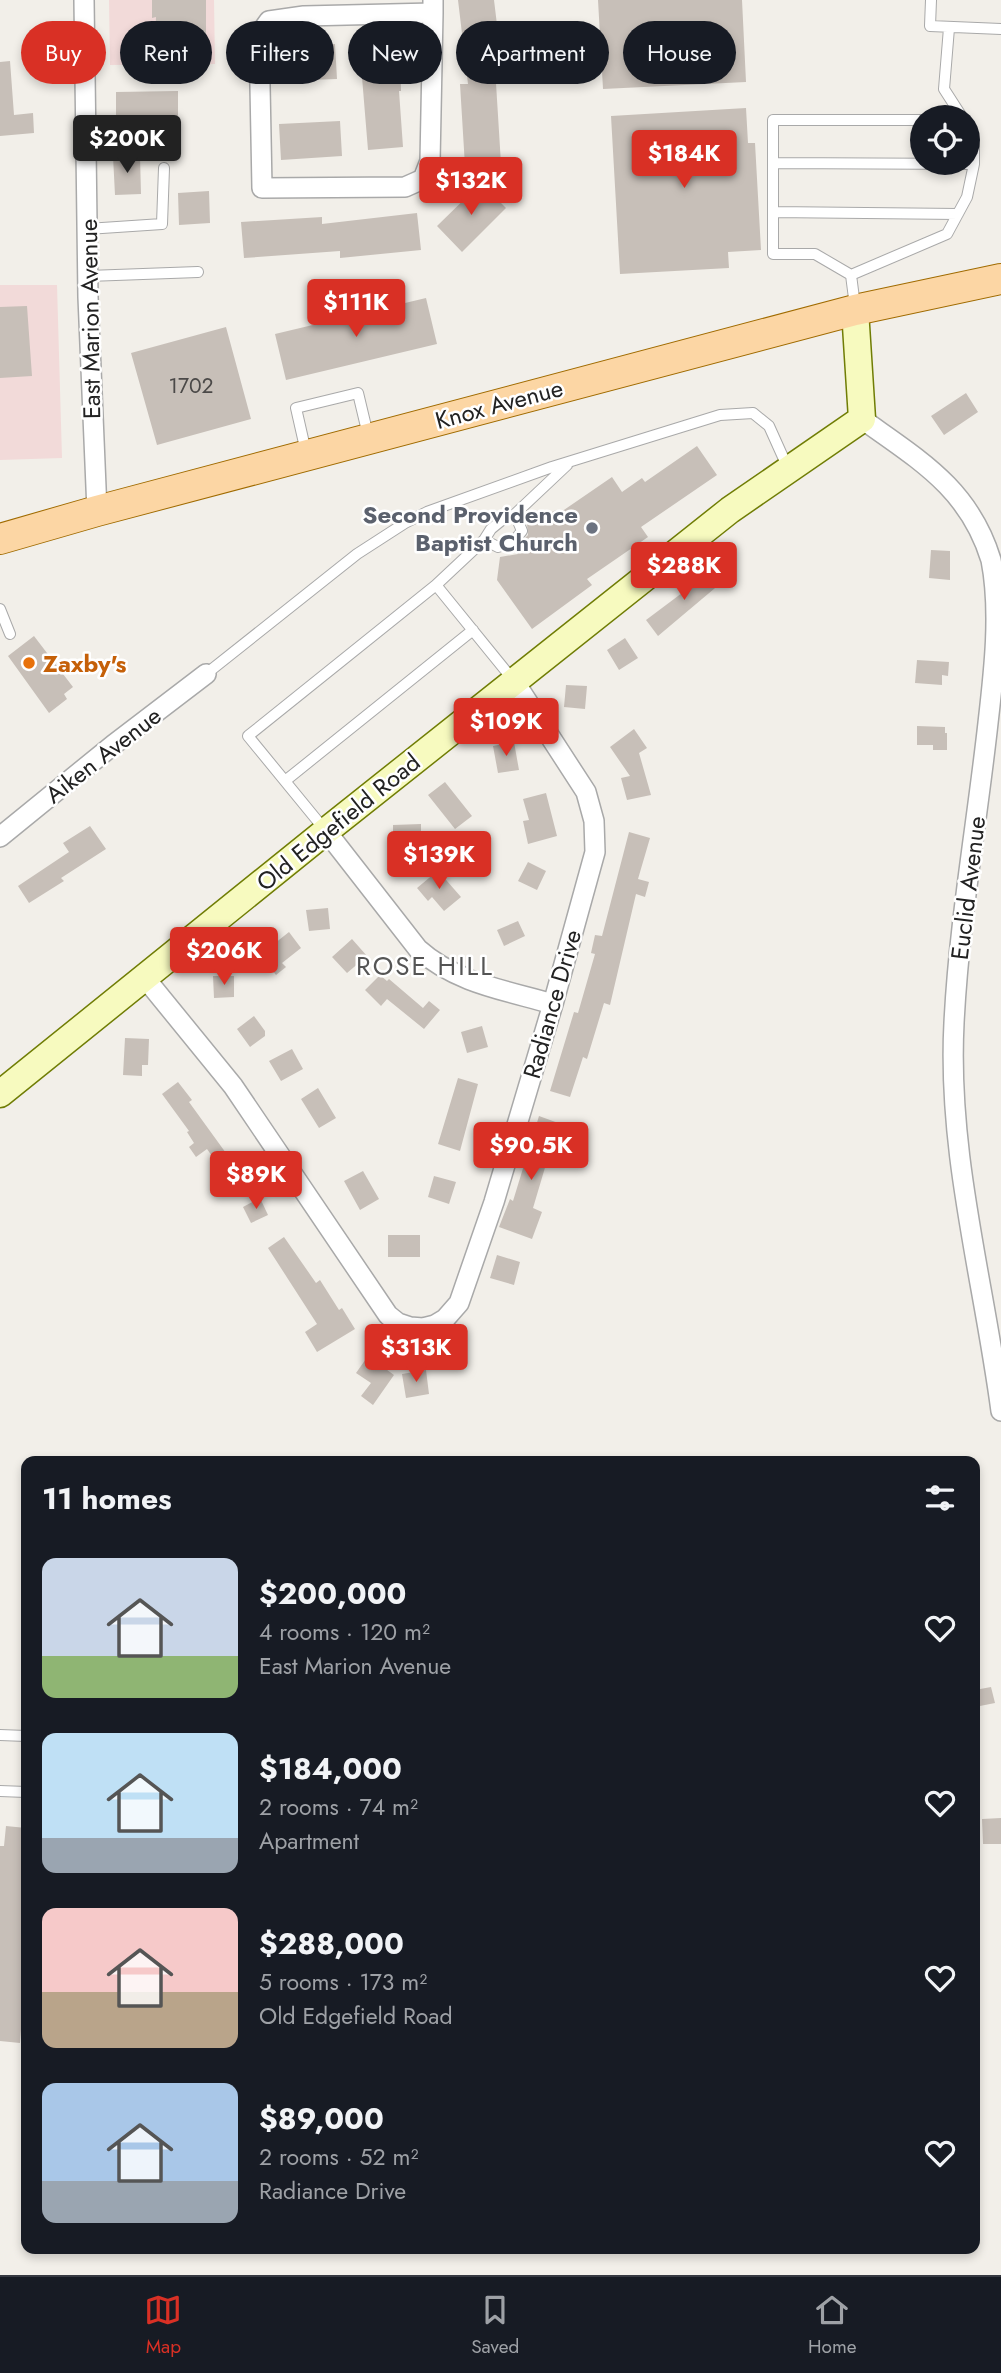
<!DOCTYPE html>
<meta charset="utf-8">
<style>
:root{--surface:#171b24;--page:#20242c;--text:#f1f3f6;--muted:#9ea1a6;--line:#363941;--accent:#d93025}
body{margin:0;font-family:Jost,sans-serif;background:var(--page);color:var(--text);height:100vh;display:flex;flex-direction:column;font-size:26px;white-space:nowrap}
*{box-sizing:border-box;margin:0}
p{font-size:23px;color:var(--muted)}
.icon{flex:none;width:38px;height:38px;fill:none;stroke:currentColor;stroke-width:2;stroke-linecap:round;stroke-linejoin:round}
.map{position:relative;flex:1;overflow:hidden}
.details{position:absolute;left:21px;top:1456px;width:959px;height:798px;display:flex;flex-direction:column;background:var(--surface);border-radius:14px;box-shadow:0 4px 10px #0003}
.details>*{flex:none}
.top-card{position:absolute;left:21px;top:21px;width:959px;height:63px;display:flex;gap:14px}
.controls{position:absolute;left:910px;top:105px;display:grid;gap:14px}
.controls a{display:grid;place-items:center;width:70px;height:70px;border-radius:50%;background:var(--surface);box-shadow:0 4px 10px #0003;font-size:35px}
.price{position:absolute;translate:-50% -60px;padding:0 16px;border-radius:7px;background:var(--accent);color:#fff;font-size:23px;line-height:46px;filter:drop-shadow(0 2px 4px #0008)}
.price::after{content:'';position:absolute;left:50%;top:42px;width:21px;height:16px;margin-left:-10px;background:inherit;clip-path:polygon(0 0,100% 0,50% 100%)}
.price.selected{background:#222;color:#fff}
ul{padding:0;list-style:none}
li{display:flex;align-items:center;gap:21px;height:175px;padding:0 21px}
li span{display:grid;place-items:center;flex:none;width:196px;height:140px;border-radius:14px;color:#555}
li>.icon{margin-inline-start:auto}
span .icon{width:84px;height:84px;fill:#fffc;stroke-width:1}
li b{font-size:30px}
h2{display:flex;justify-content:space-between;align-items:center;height:84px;padding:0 21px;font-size:30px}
.pill{padding:0 24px;border-radius:32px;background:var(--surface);box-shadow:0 4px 10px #0003;font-size:24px;line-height:63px}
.pill.selected{background:var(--accent);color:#fff}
.tabs{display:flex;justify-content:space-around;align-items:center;height:98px;border-top:2px solid var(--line);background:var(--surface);font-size:19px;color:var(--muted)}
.tabs a{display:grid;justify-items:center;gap:4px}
.tabs .selected{color:var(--accent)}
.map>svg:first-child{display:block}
.commercial{fill:#f2dad9}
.building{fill:#c7bfb8}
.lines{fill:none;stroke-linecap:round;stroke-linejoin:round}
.lane-casing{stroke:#a9a9a9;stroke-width:12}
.street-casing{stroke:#a9a9a9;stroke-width:22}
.secondary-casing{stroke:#707d05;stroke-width:29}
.primary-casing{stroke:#a06b00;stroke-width:32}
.lane{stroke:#fff;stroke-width:10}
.street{stroke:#fff;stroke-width:19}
.secondary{stroke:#f7fabf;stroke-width:26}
.primary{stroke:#fcd6a4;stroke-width:30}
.worship-dot{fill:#6b7280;stroke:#fff;stroke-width:2.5}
.food-dot{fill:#e8710a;stroke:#fff;stroke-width:2.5}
.labels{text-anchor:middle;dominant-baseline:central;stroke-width:5;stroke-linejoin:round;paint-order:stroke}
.number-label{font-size:21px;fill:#4b4948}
.street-label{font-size:24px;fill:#222;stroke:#fff}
.worship-label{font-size:24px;font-weight:bold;fill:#5b616d;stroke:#fff;text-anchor:end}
.food-label{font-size:24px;font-weight:bold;fill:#c56008;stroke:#fff;text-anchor:start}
.neighbourhood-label{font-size:26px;letter-spacing:2px;fill:#555;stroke:#fff}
</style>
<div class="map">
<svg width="1001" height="2275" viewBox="0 0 1001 2275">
<rect width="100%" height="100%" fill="#f2efe9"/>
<path class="commercial" d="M 109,0 L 214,0 L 215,64 L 110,65 Z
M 0,285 L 57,285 L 62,458 L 0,460 Z"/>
<path class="building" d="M 152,0 L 206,0 L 206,42 L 155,41 L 156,17 L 152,18 Z
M 458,0 L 494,0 L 502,66 L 495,67 L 501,164 L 465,166 L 460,84 L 468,84 Z
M 598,0 L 742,0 L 746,82 L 603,89 Z
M 335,44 L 337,79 L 280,81 L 278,47 Z
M 400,52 L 401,91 L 399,91 L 403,147 L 368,150 L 360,53 Z
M 10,61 L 14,115 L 33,113 L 34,133 L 0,136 L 0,62 Z
M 178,91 L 178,116 L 116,117 L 116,92 Z
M 746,108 L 748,143 L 755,143 L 761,250 L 728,252 L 729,268 L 620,274 L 611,116 Z
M 340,121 L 342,156 L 281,160 L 279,124 Z
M 113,156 L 140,156 L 141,194 L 115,195 Z
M 481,183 L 506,208 L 462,252 L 437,226 Z
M 209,191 L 210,223 L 179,225 L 178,193 Z
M 417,213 L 421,250 L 340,258 L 340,251 L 244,258 L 241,222 L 322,217 L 322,224 Z
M 426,298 L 437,344 L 286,380 L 275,334 Z
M 27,306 L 32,376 L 0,378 L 0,307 Z
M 226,327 L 251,419 L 157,445 L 131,353 Z
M 966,393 L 978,412 L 944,435 L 931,416 Z
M 697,446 L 717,475 L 641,527 L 648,537 L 587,579 L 592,585 L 532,629 L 497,580 L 500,557 L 518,554 L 514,549 L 528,535 L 527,524 L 556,510 L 561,512 L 612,477 L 622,492 L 642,478 L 645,482 Z
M 931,550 L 950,551 L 950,580 L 929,578 Z
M 709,567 L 721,583 L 658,636 L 646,620 L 694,584 L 692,581 Z
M 34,636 L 73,687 L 64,694 L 67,699 L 49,713 L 8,656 Z
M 625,638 L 638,658 L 619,670 L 607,650 Z
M 917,660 L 949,662 L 948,676 L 942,675 L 942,685 L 915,683 Z
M 566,685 L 587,686 L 585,709 L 564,707 Z
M 917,726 L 945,727 L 945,733 L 947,733 L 947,750 L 933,750 L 933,745 L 917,745 Z
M 634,729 L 647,748 L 639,753 L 651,795 L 627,800 L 621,778 L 630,776 L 610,747 Z
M 514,742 L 519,770 L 498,773 L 493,746 Z
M 445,782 L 472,816 L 455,829 L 428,795 Z
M 546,793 L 557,836 L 528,844 L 523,821 L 529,820 L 523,799 Z
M 421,824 L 421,848 L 414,848 L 414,856 L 393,856 L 393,825 Z
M 90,826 L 106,849 L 61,878 L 64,881 L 29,903 L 18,886 L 69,852 L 63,843 Z
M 629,832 L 650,838 L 638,879 L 649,882 L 645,897 L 636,894 L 610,1005 L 604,1003 L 587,1059 L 583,1057 L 570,1097 L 550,1091 L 574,1012 L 578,1013 L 595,954 L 591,953 L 595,935 L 602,936 Z
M 528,862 L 546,871 L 537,890 L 518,881 Z
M 435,873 L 440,873 L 461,897 L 444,911 L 432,897 L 428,901 L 417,888 Z
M 328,908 L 330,929 L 309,931 L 306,910 Z
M 518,921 L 525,936 L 504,946 L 497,930 Z
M 289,932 L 301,948 L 282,963 L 286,967 L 276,975 L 260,955 Z
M 352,939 L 367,956 L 347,973 L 332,957 Z
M 380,975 L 387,981 L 389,979 L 423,1008 L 429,1001 L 440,1010 L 424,1029 L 387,999 L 381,1006 L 365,990 Z
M 213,976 L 234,976 L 234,997 L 214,998 Z
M 254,1016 L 265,1031 L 265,1036 L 250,1047 L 237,1029 Z
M 482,1026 L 488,1047 L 467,1053 L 461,1032 Z
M 125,1038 L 149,1039 L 148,1065 L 142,1065 L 142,1076 L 123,1075 Z
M 292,1049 L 303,1069 L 281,1081 L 269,1061 Z
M 458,1078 L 478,1084 L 460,1151 L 438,1144 Z
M 178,1082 L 192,1100 L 189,1102 L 231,1160 L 237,1156 L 250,1175 L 234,1187 L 207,1149 L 196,1157 L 189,1147 L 194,1143 L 187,1132 L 189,1131 L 162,1094 Z
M 318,1088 L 336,1118 L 319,1128 L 301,1099 Z
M 539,1116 L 561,1124 L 554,1145 L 552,1144 L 533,1208 L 542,1212 L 532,1239 L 499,1227 L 510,1199 L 513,1201 Z
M 363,1171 L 379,1199 L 360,1210 L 344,1181 Z
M 434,1176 L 456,1182 L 449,1204 L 428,1197 Z
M 260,1198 L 268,1215 L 251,1223 L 243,1207 Z
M 388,1235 L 420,1235 L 420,1257 L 388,1257 Z
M 284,1237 L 316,1283 L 320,1280 L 339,1310 L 342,1308 L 355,1329 L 317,1352 L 305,1332 L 317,1324 L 268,1248 Z
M 497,1255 L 520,1262 L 514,1285 L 490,1278 Z
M 368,1356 L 394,1375 L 373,1405 L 361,1396 L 371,1383 L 356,1373 Z
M 426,1370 L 429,1394 L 406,1398 L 402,1374 Z
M 991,1687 L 995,1703 L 975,1707 L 975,1690 Z
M 1001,1818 L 1001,1844 L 983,1844 L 982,1819 Z
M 6,1826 L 26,1828 L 26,1964 L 20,2043 L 0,2041 L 0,1846 L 4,1846 Z"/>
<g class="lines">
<g class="lane-casing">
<path id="lane" d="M 931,0 L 930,26 L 1001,29
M 949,28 L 944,89 L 962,117
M 773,163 L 974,164
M 773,212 L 958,214
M 87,229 L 162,224 L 164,168
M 851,275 L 815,254 L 773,254 L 773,120 L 922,120
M 88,276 L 198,272
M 855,306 L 851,275 L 947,234 L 967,197 L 974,164 L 974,145 L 968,129
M 306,452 L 296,408 L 358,393 L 368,435
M 484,540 L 498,547 L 514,541 L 522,531 L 515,514
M 436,585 L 484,540 L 491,529 L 502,520 L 515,514 L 567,465
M 0,609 L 10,634
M 206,674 L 357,554 L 405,523 L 427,512 L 552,467 L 720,415 L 753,413 L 769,426 L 787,466
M 285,781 L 473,630
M 325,830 L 248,736 L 436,585 L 514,681
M 0,1735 L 26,1736
M 0,1791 L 26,1792"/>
</g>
<g class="street-casing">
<path id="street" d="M 84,0 L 88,297 L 97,511
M 433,13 L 304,16 L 269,21 L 259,35 L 262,188 L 405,187 L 423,179 L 430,161 L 433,13 L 433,0
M 862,419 C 919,460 969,488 991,560 C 1001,611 994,671 988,723 C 977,823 959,922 954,1023 C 947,1154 984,1281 1001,1411
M 326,831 L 418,949 C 456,983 504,990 553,1004
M 0,837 L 113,745 L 206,674
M 145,978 L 233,1086 L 388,1315 L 398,1323 L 410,1327 L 423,1328 L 435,1325 L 445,1319 L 459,1303 L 494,1202 L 553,1004 L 595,852 L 594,821 L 586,792 L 514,681"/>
</g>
<g class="secondary-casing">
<path id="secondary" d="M 0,1094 L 326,831 L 730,510 L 862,419 L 855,310"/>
</g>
<g class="primary-casing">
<path id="primary" d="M 0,539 L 97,511 L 855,310 L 1001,279"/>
</g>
<use href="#lane" class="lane"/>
<use href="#street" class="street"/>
<use href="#secondary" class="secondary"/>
<use href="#primary" class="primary"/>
</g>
<circle class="worship-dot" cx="592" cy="528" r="7"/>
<circle class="food-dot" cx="29" cy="663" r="7"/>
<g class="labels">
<g class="number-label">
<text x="191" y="386">1702</text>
</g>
<g class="street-label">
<text transform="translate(90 319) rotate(-91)">East Marion Avenue</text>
<text transform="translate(499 404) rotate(-15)">Knox Avenue</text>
<text transform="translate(103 755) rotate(-38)">Aiken Avenue</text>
<text transform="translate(338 822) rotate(-39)">Old Edgefield Road</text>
<text transform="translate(968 888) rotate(-83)">Euclid Avenue</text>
<text transform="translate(552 1004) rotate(-74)">Radiance Drive</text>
</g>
<g class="worship-label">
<text x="578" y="514">Second Providence<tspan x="578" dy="28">Baptist Church</tspan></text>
</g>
<g class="food-label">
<text x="43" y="663">Zaxby's</text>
</g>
<g class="neighbourhood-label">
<text x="425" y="966">ROSE HILL</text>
</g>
</g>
</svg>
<div class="controls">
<a><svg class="icon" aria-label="locate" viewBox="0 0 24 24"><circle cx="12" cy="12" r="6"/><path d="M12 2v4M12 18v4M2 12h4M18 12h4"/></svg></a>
</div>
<b class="price selected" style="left:127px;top:175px">$200K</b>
<b class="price" style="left:684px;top:190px">$184K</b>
<b class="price" style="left:471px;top:217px">$132K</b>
<b class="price" style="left:356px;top:339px">$111K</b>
<b class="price" style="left:684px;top:602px">$288K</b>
<b class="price" style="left:506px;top:758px">$109K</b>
<b class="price" style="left:439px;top:891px">$139K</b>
<b class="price" style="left:224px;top:987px">$206K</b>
<b class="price" style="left:531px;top:1182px">$90.5K</b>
<b class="price" style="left:256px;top:1211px">$89K</b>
<b class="price" style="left:416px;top:1384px">$313K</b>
<div class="top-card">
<a class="pill selected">Buy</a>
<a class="pill">Rent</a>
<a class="pill">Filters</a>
<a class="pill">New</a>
<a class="pill">Apartment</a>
<a class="pill">House</a>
</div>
<section class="details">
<h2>11 homes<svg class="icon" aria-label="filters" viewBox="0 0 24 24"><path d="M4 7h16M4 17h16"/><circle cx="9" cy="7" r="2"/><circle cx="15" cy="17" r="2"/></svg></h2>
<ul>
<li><span style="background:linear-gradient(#c9d6e8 70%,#8fb573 0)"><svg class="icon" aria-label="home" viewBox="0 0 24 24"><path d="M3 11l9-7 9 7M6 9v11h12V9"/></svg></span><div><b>$200,000</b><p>4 rooms · 120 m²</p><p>East Marion Avenue</p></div><svg class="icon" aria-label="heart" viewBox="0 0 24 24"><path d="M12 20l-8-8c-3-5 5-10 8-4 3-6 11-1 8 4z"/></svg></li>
<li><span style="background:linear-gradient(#bfe0f5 75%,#9aa5b1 0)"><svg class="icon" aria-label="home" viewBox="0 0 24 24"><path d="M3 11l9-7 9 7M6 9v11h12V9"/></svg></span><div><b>$184,000</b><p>2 rooms · 74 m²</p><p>Apartment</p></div><svg class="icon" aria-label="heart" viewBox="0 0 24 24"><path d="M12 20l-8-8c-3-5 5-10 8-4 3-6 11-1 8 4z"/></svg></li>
<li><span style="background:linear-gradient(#f6c9c9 60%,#b9a48a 0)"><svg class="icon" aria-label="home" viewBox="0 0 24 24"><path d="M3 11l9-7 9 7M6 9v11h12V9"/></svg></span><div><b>$288,000</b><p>5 rooms · 173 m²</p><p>Old Edgefield Road</p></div><svg class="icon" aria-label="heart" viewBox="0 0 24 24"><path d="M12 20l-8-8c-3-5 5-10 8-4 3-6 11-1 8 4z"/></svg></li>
<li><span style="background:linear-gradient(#a9c7e8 70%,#9aa5b1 0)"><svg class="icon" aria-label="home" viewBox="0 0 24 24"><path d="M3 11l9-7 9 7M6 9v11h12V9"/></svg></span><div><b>$89,000</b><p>2 rooms · 52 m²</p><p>Radiance Drive</p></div><svg class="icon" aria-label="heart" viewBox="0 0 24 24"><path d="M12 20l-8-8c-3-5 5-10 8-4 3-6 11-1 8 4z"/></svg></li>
</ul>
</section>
</div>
<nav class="tabs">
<a class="selected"><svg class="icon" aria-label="map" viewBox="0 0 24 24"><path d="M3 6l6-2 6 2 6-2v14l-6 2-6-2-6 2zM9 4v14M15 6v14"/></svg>Map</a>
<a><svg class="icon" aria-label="saved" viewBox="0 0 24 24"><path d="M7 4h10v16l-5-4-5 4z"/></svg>Saved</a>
<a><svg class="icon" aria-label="home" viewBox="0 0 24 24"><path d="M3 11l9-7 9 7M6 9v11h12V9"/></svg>Home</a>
</nav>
